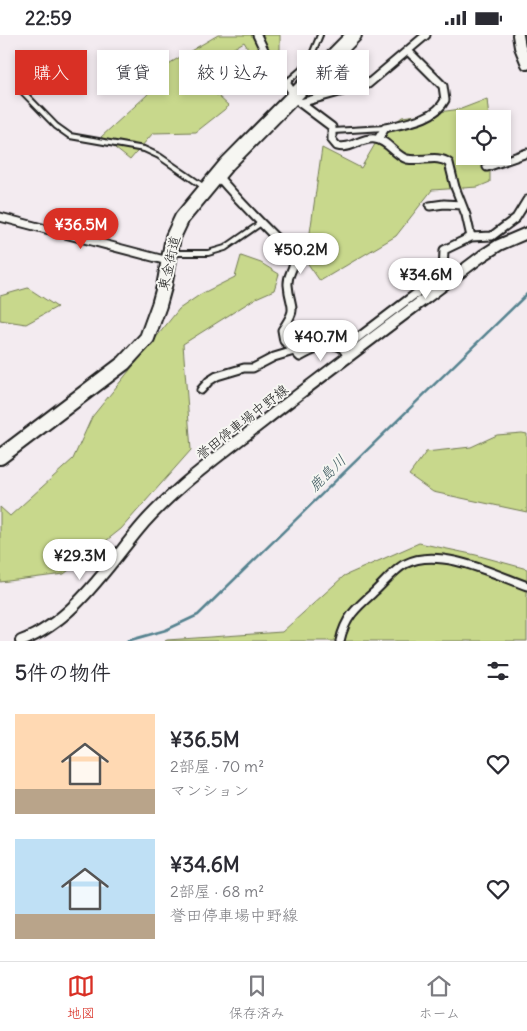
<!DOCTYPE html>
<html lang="ja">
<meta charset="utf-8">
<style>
:root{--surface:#fff;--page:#f2f2f3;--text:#2b2b33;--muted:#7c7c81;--line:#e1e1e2;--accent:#d93025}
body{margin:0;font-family:Delius,"Klee One",sans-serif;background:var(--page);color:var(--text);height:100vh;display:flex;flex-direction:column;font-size:19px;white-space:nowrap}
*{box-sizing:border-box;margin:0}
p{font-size:16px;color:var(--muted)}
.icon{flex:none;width:28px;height:28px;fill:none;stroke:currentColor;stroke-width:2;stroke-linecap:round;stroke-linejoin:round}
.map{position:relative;height:606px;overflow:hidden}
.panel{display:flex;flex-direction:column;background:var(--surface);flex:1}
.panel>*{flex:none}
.hud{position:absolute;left:15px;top:15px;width:498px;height:45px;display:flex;gap:10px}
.buttons{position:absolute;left:456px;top:75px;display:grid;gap:10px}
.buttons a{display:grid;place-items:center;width:55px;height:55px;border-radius:0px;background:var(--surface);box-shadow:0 2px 8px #0003;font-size:25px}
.price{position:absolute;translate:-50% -42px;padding:0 11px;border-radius:18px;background:#fff;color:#222;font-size:16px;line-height:32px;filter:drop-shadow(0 1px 2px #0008)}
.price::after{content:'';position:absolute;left:50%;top:30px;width:15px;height:11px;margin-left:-8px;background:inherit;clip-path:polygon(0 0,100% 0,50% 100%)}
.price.current{background:var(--accent);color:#fff}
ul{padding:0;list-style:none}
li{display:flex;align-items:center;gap:15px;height:125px;padding:0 15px}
li span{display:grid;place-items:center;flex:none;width:140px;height:100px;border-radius:0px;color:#555}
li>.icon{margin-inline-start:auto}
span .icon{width:60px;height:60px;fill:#fffc;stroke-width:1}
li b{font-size:21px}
h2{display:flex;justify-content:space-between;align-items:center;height:60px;padding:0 15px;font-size:21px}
.pill{padding:0 18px;border-radius:0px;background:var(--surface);box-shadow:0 2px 8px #0003;font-size:18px;line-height:45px}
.pill.current{background:var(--accent);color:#fff}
.status{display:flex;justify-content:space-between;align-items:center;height:35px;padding:0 25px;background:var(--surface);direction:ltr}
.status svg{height:14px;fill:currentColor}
.menu{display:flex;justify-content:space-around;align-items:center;height:70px;border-top:1px solid var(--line);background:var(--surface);font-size:14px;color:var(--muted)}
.menu a{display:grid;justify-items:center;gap:2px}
.menu .current{color:var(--accent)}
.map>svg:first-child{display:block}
.green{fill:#c8d88c;stroke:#727a54}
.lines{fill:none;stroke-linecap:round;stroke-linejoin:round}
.stream{stroke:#55828f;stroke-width:2.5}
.lane-casing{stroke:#1c1c1c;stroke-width:8}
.street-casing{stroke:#1c1c1c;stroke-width:11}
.secondary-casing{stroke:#1c1c1c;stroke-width:14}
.highway-casing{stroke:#1c1c1c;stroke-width:18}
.lane{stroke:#f6f6f2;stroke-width:4}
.street{stroke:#f6f6f2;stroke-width:7}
.secondary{stroke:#f6f6f2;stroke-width:10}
.highway{stroke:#f6f6f2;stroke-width:14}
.labels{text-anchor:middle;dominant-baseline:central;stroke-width:4;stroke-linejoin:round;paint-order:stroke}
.street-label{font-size:14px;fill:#1c1c1c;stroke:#f6f6f2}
.water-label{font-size:15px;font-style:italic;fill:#3d585f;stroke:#f6f6f2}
</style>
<div class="status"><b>22:59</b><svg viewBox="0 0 49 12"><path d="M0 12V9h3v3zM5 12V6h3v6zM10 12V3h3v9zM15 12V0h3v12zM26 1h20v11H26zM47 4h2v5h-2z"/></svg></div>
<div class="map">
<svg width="527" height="606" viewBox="0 0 527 606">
<rect width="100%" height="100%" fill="#f3ebf0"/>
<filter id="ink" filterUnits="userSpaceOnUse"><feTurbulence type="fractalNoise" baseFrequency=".02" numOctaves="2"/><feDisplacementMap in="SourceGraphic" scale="10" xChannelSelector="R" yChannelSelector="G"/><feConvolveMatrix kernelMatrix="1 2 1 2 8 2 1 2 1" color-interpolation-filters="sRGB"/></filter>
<g filter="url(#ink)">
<path class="green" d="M 218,0 L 280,0 L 280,15 L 254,23 L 244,7 L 222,20 L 196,41 L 229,71 L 196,97 L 153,98 L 130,125 L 101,102 L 147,60 L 170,28 Z
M 487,64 L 489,84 L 465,84 L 465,121 L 490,121 L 490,147 L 478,152 L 432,155 L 396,201 L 320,246 L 306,226 L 322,113 L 361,133 L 381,99 L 402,82 L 461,74 Z
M 241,221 L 261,228 L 279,239 L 274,255 L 256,263 L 183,309 L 191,415 L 121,494 L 64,539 L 0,547 L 0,472 L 10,481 L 73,424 L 92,382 L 179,274 L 201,259 L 235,242 Z
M 28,253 L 57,272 L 26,289 L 0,285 L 0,261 Z
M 522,398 L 527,399 L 527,477 L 433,457 L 409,440 L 426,417 L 471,412 L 497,400 Z
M 419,508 L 476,520 L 527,534 L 527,606 L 165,606 L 167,605 L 282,597 L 344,541 Z"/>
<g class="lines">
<path class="stream" d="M 127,606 L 166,595 L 198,580 L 527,259"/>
<g class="lane-casing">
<path id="lane" d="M 234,45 L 266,19
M 286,48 L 301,35 L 310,24 L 320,0
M 20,54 L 56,91 L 70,101 L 144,114 L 159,121 L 204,152
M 333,96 L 385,93
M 174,218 L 208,218 L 225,213 L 261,188"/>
</g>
<g class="street-casing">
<path id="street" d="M 257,0 L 266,19 L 300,68 L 332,92 L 332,105 L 337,111 C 351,115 361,102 375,104 C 388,105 395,121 407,124 C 421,127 438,119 449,128 L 455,152 L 466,180 L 471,202
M 300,68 L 368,49 L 426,0
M 378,104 L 385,93 C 405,88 435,85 445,65 L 443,51 L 408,16
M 487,132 L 527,118
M 217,140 C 237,164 258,185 280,207 C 285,211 291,215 293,221 C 296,235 287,237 288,250 C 290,275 299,270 282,295 L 284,306 L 300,322 C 309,317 327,307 338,311 C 343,312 346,318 348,322
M 430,171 L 444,169 L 462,170
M 0,182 L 168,226
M 343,314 L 443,238 L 444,215 L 471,202 L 492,201 L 516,183 L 527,165
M 201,355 L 209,346 L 217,341 L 244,333 L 253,333 L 274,322 L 294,316
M 340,606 C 345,582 357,572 374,557 C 383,549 395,534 405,529 C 439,511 494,539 527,551"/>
</g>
<g class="secondary-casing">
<path id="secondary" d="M 518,0 L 520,12 L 527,29
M 21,606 C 71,588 106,534 138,495 C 151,479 168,463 184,449 C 210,427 237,407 264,386 C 336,330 409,276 482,221 L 499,210 L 527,198"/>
</g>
<g class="highway-casing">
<path id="highway" d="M 0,422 L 124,328 L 147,303 L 159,270 L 164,252 L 173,202 L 182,183 L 226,130 L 354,0"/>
</g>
<use href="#lane" class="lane"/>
<use href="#street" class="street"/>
<use href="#secondary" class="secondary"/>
<use href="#highway" class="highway"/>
</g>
</g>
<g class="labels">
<g class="street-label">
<text transform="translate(169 228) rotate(-77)">東金街道</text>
<text transform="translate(242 387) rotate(-38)">誉田停車場中野線</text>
</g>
<g class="water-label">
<text transform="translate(327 438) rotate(-44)">鹿島川</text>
</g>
</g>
</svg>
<div class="buttons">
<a><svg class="icon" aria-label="locate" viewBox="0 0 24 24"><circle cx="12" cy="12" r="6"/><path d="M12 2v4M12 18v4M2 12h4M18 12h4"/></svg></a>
</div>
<b class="price current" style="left:81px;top:215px">¥36.5M</b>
<b class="price" style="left:301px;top:240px">¥50.2M</b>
<b class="price" style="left:426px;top:265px">¥34.6M</b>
<b class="price" style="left:321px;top:327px">¥40.7M</b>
<b class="price" style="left:80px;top:546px">¥29.3M</b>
<div class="hud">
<a class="pill current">購入</a>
<a class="pill">賃貸</a>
<a class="pill">絞り込み</a>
<a class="pill">新着</a>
</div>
</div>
<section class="panel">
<h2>5件の物件<svg class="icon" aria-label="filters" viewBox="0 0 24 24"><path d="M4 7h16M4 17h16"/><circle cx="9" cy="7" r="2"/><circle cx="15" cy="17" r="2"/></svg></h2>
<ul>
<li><span style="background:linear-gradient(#ffd9b3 75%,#b9a48a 0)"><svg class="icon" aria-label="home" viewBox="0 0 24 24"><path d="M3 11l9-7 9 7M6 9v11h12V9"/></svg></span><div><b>¥36.5M</b><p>2部屋 · 70 m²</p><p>マンション</p></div><svg class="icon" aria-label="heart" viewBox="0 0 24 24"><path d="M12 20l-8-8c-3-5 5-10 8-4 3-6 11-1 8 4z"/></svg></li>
<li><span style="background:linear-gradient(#bfe0f5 75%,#b9a48a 0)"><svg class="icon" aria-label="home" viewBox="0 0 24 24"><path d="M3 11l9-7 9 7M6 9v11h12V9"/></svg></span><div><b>¥34.6M</b><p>2部屋 · 68 m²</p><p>誉田停車場中野線</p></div><svg class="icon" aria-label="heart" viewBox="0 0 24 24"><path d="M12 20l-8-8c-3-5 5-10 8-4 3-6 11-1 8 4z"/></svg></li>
</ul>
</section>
<nav class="menu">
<a class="current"><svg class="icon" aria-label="map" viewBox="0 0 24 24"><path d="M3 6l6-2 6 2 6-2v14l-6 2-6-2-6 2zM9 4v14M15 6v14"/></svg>地図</a>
<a><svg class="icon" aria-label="saved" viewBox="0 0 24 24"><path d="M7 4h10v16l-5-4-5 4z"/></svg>保存済み</a>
<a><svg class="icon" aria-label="home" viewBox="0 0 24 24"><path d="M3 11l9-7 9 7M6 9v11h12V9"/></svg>ホーム</a>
</nav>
